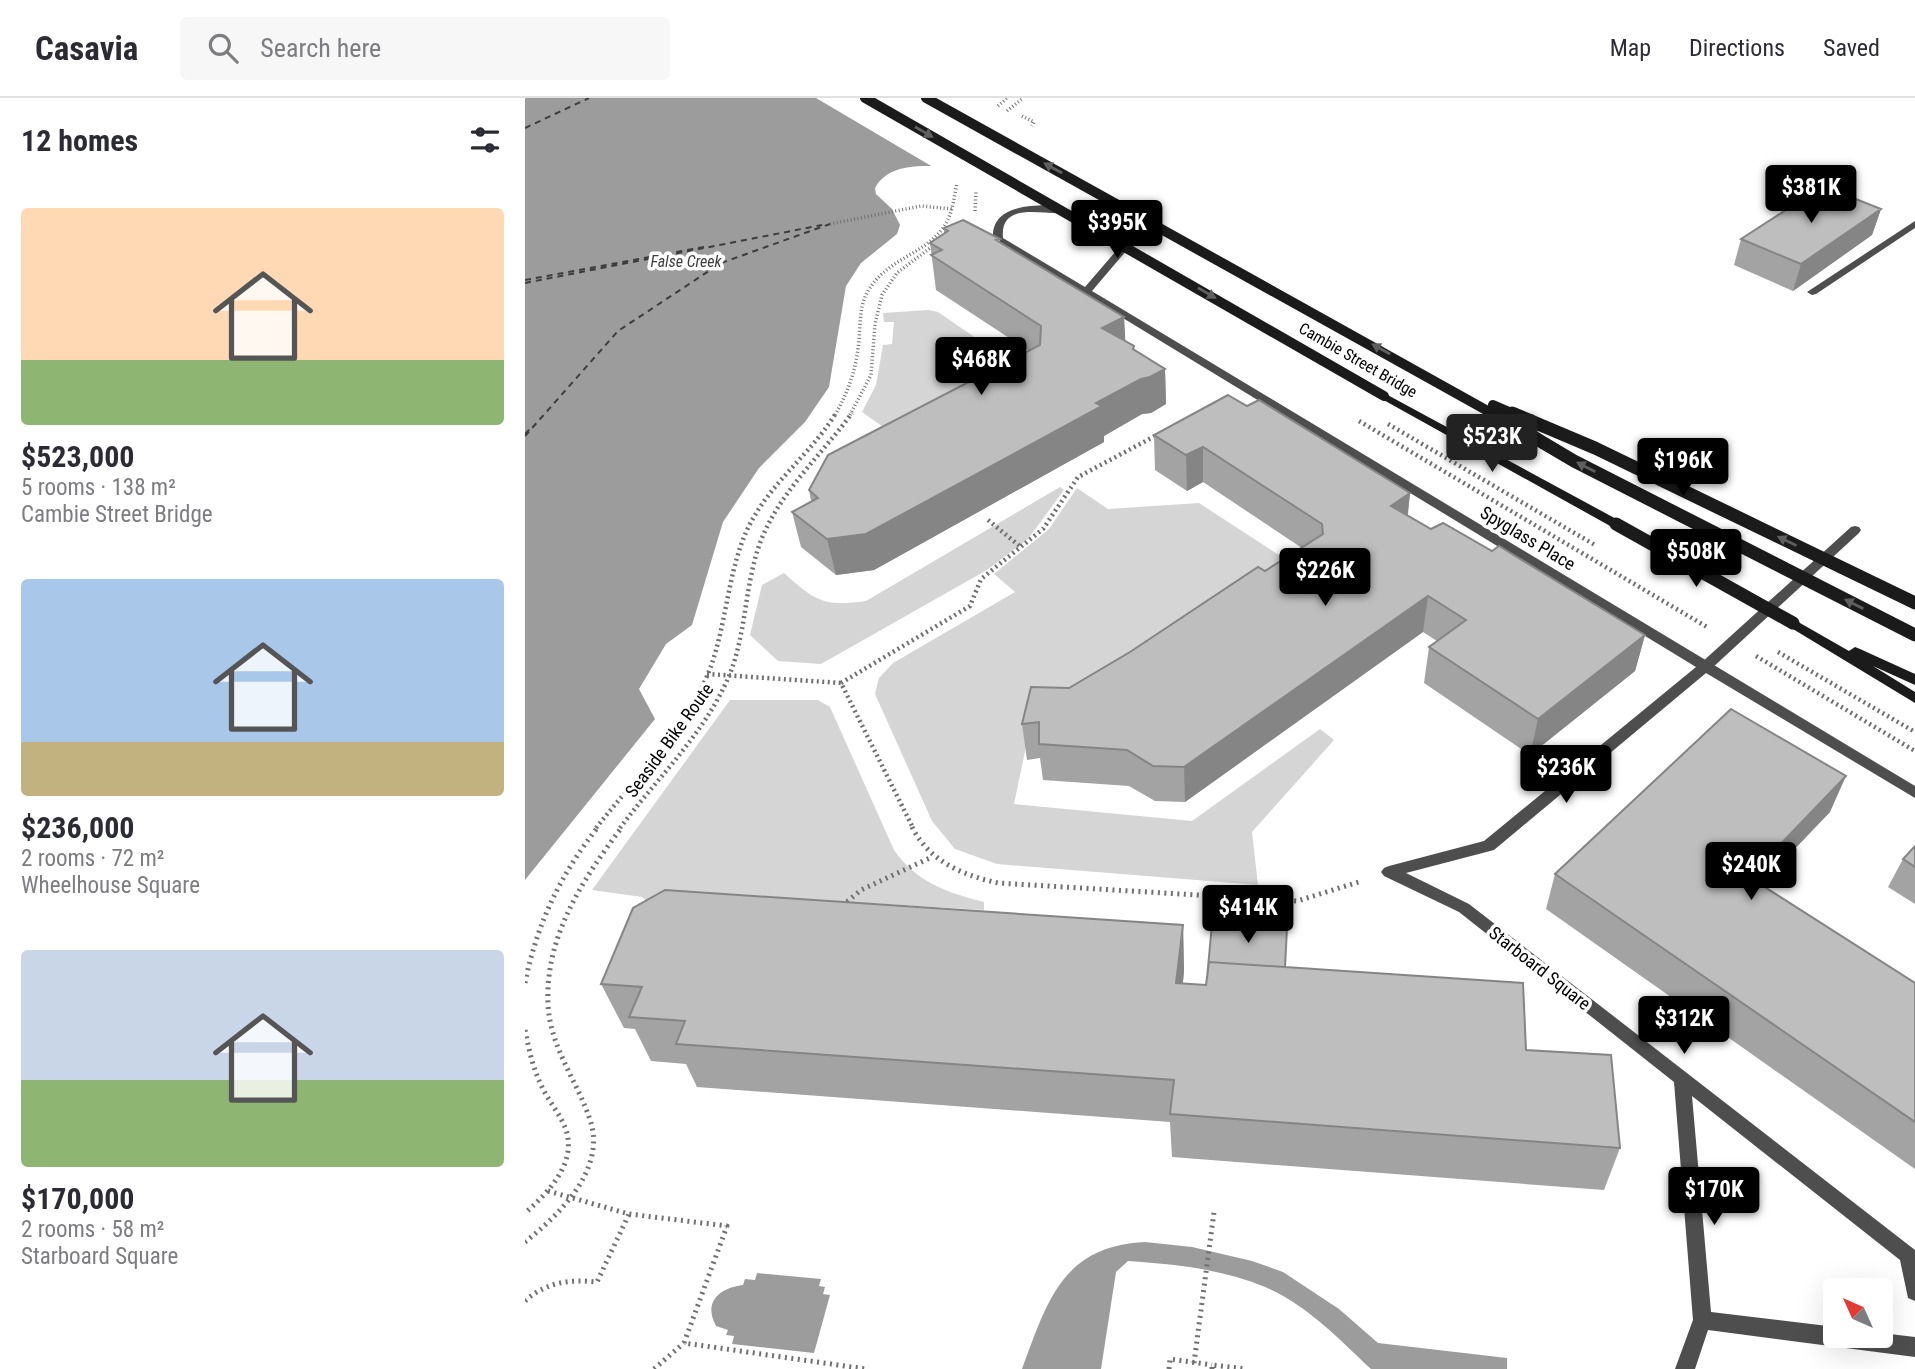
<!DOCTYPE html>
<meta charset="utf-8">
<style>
:root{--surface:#fff;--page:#f7f7f7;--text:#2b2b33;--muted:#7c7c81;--line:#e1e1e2;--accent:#000}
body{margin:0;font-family:"Roboto Condensed",sans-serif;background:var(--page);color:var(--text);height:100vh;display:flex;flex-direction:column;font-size:26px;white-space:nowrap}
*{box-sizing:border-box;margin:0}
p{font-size:23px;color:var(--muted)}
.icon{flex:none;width:38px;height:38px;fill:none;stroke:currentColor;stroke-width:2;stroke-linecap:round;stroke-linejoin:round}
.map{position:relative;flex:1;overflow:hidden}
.side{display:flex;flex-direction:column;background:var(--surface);width:525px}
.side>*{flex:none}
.needle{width:46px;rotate:315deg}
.buttons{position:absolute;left:1298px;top:1180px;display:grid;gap:14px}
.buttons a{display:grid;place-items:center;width:70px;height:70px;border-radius:7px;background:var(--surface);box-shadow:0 7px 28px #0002;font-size:35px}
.price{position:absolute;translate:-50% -60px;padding:0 16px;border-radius:7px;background:var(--accent);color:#fff;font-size:23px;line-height:46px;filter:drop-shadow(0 2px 4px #0008)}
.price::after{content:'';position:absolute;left:50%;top:42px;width:21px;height:16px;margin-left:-10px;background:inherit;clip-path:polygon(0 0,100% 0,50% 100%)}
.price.current{background:#222;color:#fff}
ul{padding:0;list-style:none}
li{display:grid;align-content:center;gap:14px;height:371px;padding:0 21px}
li span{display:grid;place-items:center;height:217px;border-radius:7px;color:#555}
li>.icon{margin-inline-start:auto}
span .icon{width:126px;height:126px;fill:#fffc;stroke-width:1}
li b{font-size:30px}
h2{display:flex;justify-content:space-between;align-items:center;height:84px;padding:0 21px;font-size:30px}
header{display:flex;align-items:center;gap:42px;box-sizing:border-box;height:98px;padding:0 35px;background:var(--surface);border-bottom:2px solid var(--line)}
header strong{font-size:33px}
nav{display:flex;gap:38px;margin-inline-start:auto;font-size:24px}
.search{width:490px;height:63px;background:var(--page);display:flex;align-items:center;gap:18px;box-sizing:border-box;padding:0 24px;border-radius:7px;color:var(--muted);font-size:26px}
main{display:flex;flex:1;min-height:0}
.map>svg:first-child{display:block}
.green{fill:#d5d5d5}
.water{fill:#9c9c9c}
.pier{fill:#fff}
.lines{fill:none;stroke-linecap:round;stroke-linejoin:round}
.ferry{stroke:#3d3d3d;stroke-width:2;stroke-dasharray:6 5;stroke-linecap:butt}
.path-far2{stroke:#707070;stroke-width:3.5;stroke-dasharray:1 2.5;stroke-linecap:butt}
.path-far1{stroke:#707070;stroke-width:4.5;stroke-dasharray:2 3.5;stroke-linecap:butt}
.path{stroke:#707070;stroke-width:5;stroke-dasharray:2 4.5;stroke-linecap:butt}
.service{fill:#4e4e4e;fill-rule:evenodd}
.minor{fill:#4e4e4e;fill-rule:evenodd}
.secondary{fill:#1b1b1b;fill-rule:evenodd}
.path-bridge-far1{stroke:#707070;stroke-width:3.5;stroke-dasharray:1 2.5;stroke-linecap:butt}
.path-bridge{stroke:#707070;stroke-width:4.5;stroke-dasharray:2 3.5;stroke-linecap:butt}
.secondary-bridge-far1{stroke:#1b1b1b;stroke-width:10}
.secondary-bridge{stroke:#1b1b1b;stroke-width:13}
.wall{fill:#a3a3a3}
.shaded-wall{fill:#858585}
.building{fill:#bebebe;stroke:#858585;stroke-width:2}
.oneway{fill:#5f5f5f}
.labels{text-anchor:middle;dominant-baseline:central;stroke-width:7;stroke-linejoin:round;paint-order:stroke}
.far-water-label{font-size:16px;font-style:italic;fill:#3d3d3d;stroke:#fff}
.far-street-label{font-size:16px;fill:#000;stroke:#fff}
.street-label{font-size:18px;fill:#000;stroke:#fff}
</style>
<header>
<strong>Casavia</strong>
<div class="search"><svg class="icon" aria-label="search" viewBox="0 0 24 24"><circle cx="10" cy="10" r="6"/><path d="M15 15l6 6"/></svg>Search here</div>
<nav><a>Map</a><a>Directions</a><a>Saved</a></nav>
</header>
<main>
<section class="side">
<h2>12 homes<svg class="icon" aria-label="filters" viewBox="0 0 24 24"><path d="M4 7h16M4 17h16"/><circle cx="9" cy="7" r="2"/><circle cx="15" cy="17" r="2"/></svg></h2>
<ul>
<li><span style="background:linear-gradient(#ffd9b3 70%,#8fb573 0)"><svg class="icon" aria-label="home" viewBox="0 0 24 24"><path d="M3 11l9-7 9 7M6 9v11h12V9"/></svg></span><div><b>$523,000</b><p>5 rooms · 138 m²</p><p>Cambie Street Bridge</p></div></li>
<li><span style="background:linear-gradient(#a9c7e8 75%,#c2b280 0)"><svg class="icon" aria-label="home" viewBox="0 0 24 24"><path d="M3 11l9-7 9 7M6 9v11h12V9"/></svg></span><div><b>$236,000</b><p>2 rooms · 72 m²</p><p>Wheelhouse Square</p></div></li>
<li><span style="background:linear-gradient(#c9d6e8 60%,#8fb573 0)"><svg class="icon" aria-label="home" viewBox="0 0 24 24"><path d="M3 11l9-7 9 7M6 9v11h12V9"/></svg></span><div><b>$170,000</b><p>2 rooms · 58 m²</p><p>Starboard Square</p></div></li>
</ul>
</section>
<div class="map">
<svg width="1390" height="1271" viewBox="0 0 1390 1271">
<rect width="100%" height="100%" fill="#fff"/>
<path class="green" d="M 403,212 L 413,214 L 490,267 L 371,338 L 337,314 L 351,287 L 358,247 L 367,246 L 369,224 L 359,224 L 358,215 Z
M 535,389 L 539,392 L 503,441 L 462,472 L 296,566 L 253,563 L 225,537 L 237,487 L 259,475 C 290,503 299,509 341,503 Z
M 552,390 L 583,411 L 674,405 L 763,463 L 508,615 L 489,706 L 667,723 L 795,631 L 809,642 L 727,734 L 733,787 L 472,766 L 430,751 L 407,723 L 350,596 L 354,580 L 368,565 L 490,494 L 469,476 L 524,431 Z
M 205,602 L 293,602 L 305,609 L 369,752 C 391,784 423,795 459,804 L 459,812 L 225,798 L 137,817 L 117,799 L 67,792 Z"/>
<path class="water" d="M 0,0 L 436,0 L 419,69 C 396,67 363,66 350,90 L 351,96 L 367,111 L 375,127 L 372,136 L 336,165 L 321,188 L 304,289 L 280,324 L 234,370 L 198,424 L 167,527 L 141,546 L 114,591 L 130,621 L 0,782 Z
M 620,1144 L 667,1149 L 727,1163 L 758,1174 L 814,1211 L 853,1245 L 982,1260 L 982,1271 L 846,1271 C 814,1241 781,1206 740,1189 C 697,1171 649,1166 603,1163 L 591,1174 L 576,1271 L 497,1271 C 522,1204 537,1148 620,1144 Z
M 232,1175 L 296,1181 L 294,1188 L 300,1189 L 298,1196 L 305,1197 L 289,1255 L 207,1246 L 209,1238 L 201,1237 L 203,1232 L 191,1228 C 178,1204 194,1190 218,1187 L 220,1181 L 230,1182 Z"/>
<path class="pier" d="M 291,0 L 439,0 L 422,71 L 413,72 Z"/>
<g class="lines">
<path class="ferry" d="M 0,30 L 64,0
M 0,182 L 184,148
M 0,185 L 297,127
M 0,336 L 7,329
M 0,338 L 93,233 L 196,165 L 305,126"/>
<path class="path-far2" d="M 473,8 L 482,0
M 482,13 L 498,0
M 450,113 L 451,94
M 305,126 L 396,108 L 427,111
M 310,317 C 322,296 330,275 333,251 C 336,231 333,210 343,193 C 362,160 402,156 420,127 C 428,114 429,99 432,85
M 325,317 L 346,277 L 350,226 L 357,197 L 372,175 L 409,147"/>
<path class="path-far1" d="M 834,323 L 1182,529
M 463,422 L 496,449
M 1231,558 L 1390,653
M 182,576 L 316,585 L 388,730
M 316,585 L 445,508 L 456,481 L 518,431 L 553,379 L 632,337
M 71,730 C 111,679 161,632 185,571 C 202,525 203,470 224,428 C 245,385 286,356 311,315
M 95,730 C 129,684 174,641 199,589 C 222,544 218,492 235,445 C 254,394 296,358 327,315"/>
<path class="path" d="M 387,729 C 404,763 437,777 473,785 L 772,803 L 837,783
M 317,808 L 336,792 L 407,759
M 0,885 C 12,826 35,777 73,729
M 0,932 C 4,952 8,971 17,989 C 24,1004 36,1017 41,1032 C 52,1065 23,1095 0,1115
M 23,1093 L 104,1116 L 202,1128 L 159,1245 L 341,1271
M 0,1144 C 33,1118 80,1073 66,1025 C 54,985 25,951 23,906 C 20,838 58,781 97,729
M 0,1203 C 21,1184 45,1181 72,1184 L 104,1116
M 669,1265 L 689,1114
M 129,1271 L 159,1245
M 644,1271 L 645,1261 L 687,1267
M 687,1271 L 687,1267 L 721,1271"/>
<path class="service" d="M 1390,123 L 1390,130 L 1291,196 L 1287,197 L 1282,194 Z
M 1330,428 L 1334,429 L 1336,432 L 1334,435 L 1186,571 L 1176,571 L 1174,568 L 1176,565 L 1326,429 Z"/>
<path class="minor" d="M 520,107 L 540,110 L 545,113 C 530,122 474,98 478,140 L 560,189 L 591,153 L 591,146 L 584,138 L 592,136 L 601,145 L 601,153 L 567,193 L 1390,688 L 1390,700 L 1181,575 L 969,752 L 881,775 L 944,806 L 1390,1152 L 1390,1203 L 1383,1200 L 1375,1162 L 1167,998 L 1186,1214 L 1311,1229 L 1311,1237 L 1356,1237 L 1356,1235 L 1390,1239 L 1390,1259 L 1183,1232 L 1170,1271 L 1150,1271 L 1168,1222 L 1149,984 L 934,814 L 859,778 L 856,774 L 859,770 L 864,768 L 959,743 L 1171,569 L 468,141 C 466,111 496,108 520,107 Z"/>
<path class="secondary" d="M 859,295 L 1095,423 L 1097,426 L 1095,429 L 1087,429 L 855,300 L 853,298 Z
M 1268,521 L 1324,553 L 1330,549 L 1335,551 L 1390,576 L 1390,587 L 1348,568 L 1390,594 L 1390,605 L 1263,528 L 1261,525 Z"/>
<path class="path-bridge-far1" d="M 497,18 L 509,24 L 507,28"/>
<path class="path-bridge" d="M 863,326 L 1070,447
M 1253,554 L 1390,634"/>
<path class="secondary-bridge-far1" d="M 340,0 L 859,298
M 401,0 L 970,317
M 968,307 L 991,317"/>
<path class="secondary-bridge" d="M 968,315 L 1049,363 L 1390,537
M 987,315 L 1070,350 L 1390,505
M 1091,426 L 1268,525"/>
</g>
<path class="wall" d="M 1356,111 L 1347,137 L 1268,193 L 1209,167 L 1216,141 Z
M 419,130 L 475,141 L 475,145 L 599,219 L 600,243 L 609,248 L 609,252 L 640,271 L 641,306 L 626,315 L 617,316 L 579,338 L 579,344 L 349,472 L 311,477 L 276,449 L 267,414 L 286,403 L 284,392 L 504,253 L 411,192 L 405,145 L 419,136 Z
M 722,308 L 885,395 L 883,417 L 906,431 L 967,453 L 1120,537 L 1110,573 L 1005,657 L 899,585 L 904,549 L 912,543 L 898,534 L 660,704 L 630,703 L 604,688 L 518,682 L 515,660 L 502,662 L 497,626 L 544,590 L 740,473 L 777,450 L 678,384 L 662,393 L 630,372 L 629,337 Z
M 1305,714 L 1236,786 L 1390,885 L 1390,1071 L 1021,811 L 1030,776 Z
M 1390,748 L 1390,806 L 1363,789 L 1378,761 Z
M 658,827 L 659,873 L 658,885 L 681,887 L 760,869 L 1001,952 L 1095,1050 L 1079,1092 L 647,1059 L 645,1024 L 172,989 L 161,966 L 126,963 L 110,931 L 99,930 L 76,886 Z"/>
<path class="shaded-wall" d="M 1356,111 L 1347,137 L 1268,193 L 1276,166 Z
M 599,219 L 601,254 L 577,230 Z
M 609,248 L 611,283 L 640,271 L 641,306 L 626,315 L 617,316 L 579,338 L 579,344 L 349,472 L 311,477 L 302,441 L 571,305 Z
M 678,349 L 678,384 L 662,393 L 661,357 Z
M 885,395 L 881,430 L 866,408 Z
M 903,498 L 898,534 L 660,704 L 659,669 Z
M 1120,537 L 1110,573 L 1005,657 L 1013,621 Z
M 1321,678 L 1305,714 L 1210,813 L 1224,779 Z
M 658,827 L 659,873 L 653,929 L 651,885 Z"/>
<path class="building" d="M 1298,88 L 1356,111 L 1276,166 L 1216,141 Z
M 438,122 L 475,141 L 471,142 L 599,219 L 577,230 L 609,248 L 608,251 L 640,271 L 625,279 L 616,281 L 571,305 L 577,308 L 341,436 L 302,441 L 267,414 L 293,400 L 284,392 L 303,357 L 515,247 L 516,228 L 406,157 L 417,152 L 405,145 L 423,133 L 419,130 Z
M 703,297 L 722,308 L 734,302 L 885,395 L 866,408 L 906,431 L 918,425 L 967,453 L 974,448 L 1120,537 L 1013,621 L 904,549 L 941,522 L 903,498 L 659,669 L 628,668 L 602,652 L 514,646 L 514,624 L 497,626 L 506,589 L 544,590 L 605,554 L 733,469 L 740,473 L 798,436 L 797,426 L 678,349 L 661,357 L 629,337 Z
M 1206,611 L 1321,678 L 1224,779 L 1390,885 L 1390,1024 L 1030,776 Z
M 1390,748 L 1390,769 L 1378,761 Z
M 140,792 L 658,827 L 651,885 L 681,887 L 684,864 L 998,885 L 1001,952 L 1086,957 L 1095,1050 L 645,1016 L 649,982 L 151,946 L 160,923 L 104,919 L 117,889 L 76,886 L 108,810 Z
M 687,826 L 762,830 L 760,869 L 684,864 L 682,880 Z"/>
<defs><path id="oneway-solid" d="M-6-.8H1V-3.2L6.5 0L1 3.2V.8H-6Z" transform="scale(1.75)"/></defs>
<g class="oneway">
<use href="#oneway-solid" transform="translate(399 34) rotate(30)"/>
<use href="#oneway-solid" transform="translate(528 70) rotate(-151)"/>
<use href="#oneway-solid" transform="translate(682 195) rotate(30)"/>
<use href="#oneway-solid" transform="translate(856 251) rotate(-151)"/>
<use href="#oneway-solid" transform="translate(1061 369) rotate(-153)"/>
<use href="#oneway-solid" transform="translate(1262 443) rotate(-154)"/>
<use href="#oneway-solid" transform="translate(1329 506) rotate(-153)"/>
</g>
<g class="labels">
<g class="far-water-label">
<text x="161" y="163">False Creek</text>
</g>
<g class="far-street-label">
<text transform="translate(833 262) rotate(30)">Cambie Street Bridge</text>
</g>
<g class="street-label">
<text transform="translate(1003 440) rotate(31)">Spyglass Place</text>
<text transform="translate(144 642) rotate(-54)">Seaside Bike Route</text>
<text transform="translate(1015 870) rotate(38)">Starboard Square</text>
</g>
</g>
</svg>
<div class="buttons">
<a><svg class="needle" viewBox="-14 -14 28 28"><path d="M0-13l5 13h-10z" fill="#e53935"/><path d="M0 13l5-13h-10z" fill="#7c7c81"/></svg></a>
</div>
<b class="price" style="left:1286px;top:127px">$381K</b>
<b class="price" style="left:592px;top:162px">$395K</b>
<b class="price" style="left:456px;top:299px">$468K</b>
<b class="price current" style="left:967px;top:376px">$523K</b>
<b class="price" style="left:1158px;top:400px">$196K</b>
<b class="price" style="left:1171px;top:491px">$508K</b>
<b class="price" style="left:800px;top:510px">$226K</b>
<b class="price" style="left:1041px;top:707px">$236K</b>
<b class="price" style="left:1226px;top:804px">$240K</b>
<b class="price" style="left:723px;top:847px">$414K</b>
<b class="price" style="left:1159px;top:958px">$312K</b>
<b class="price" style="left:1189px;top:1129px">$170K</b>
</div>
</main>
